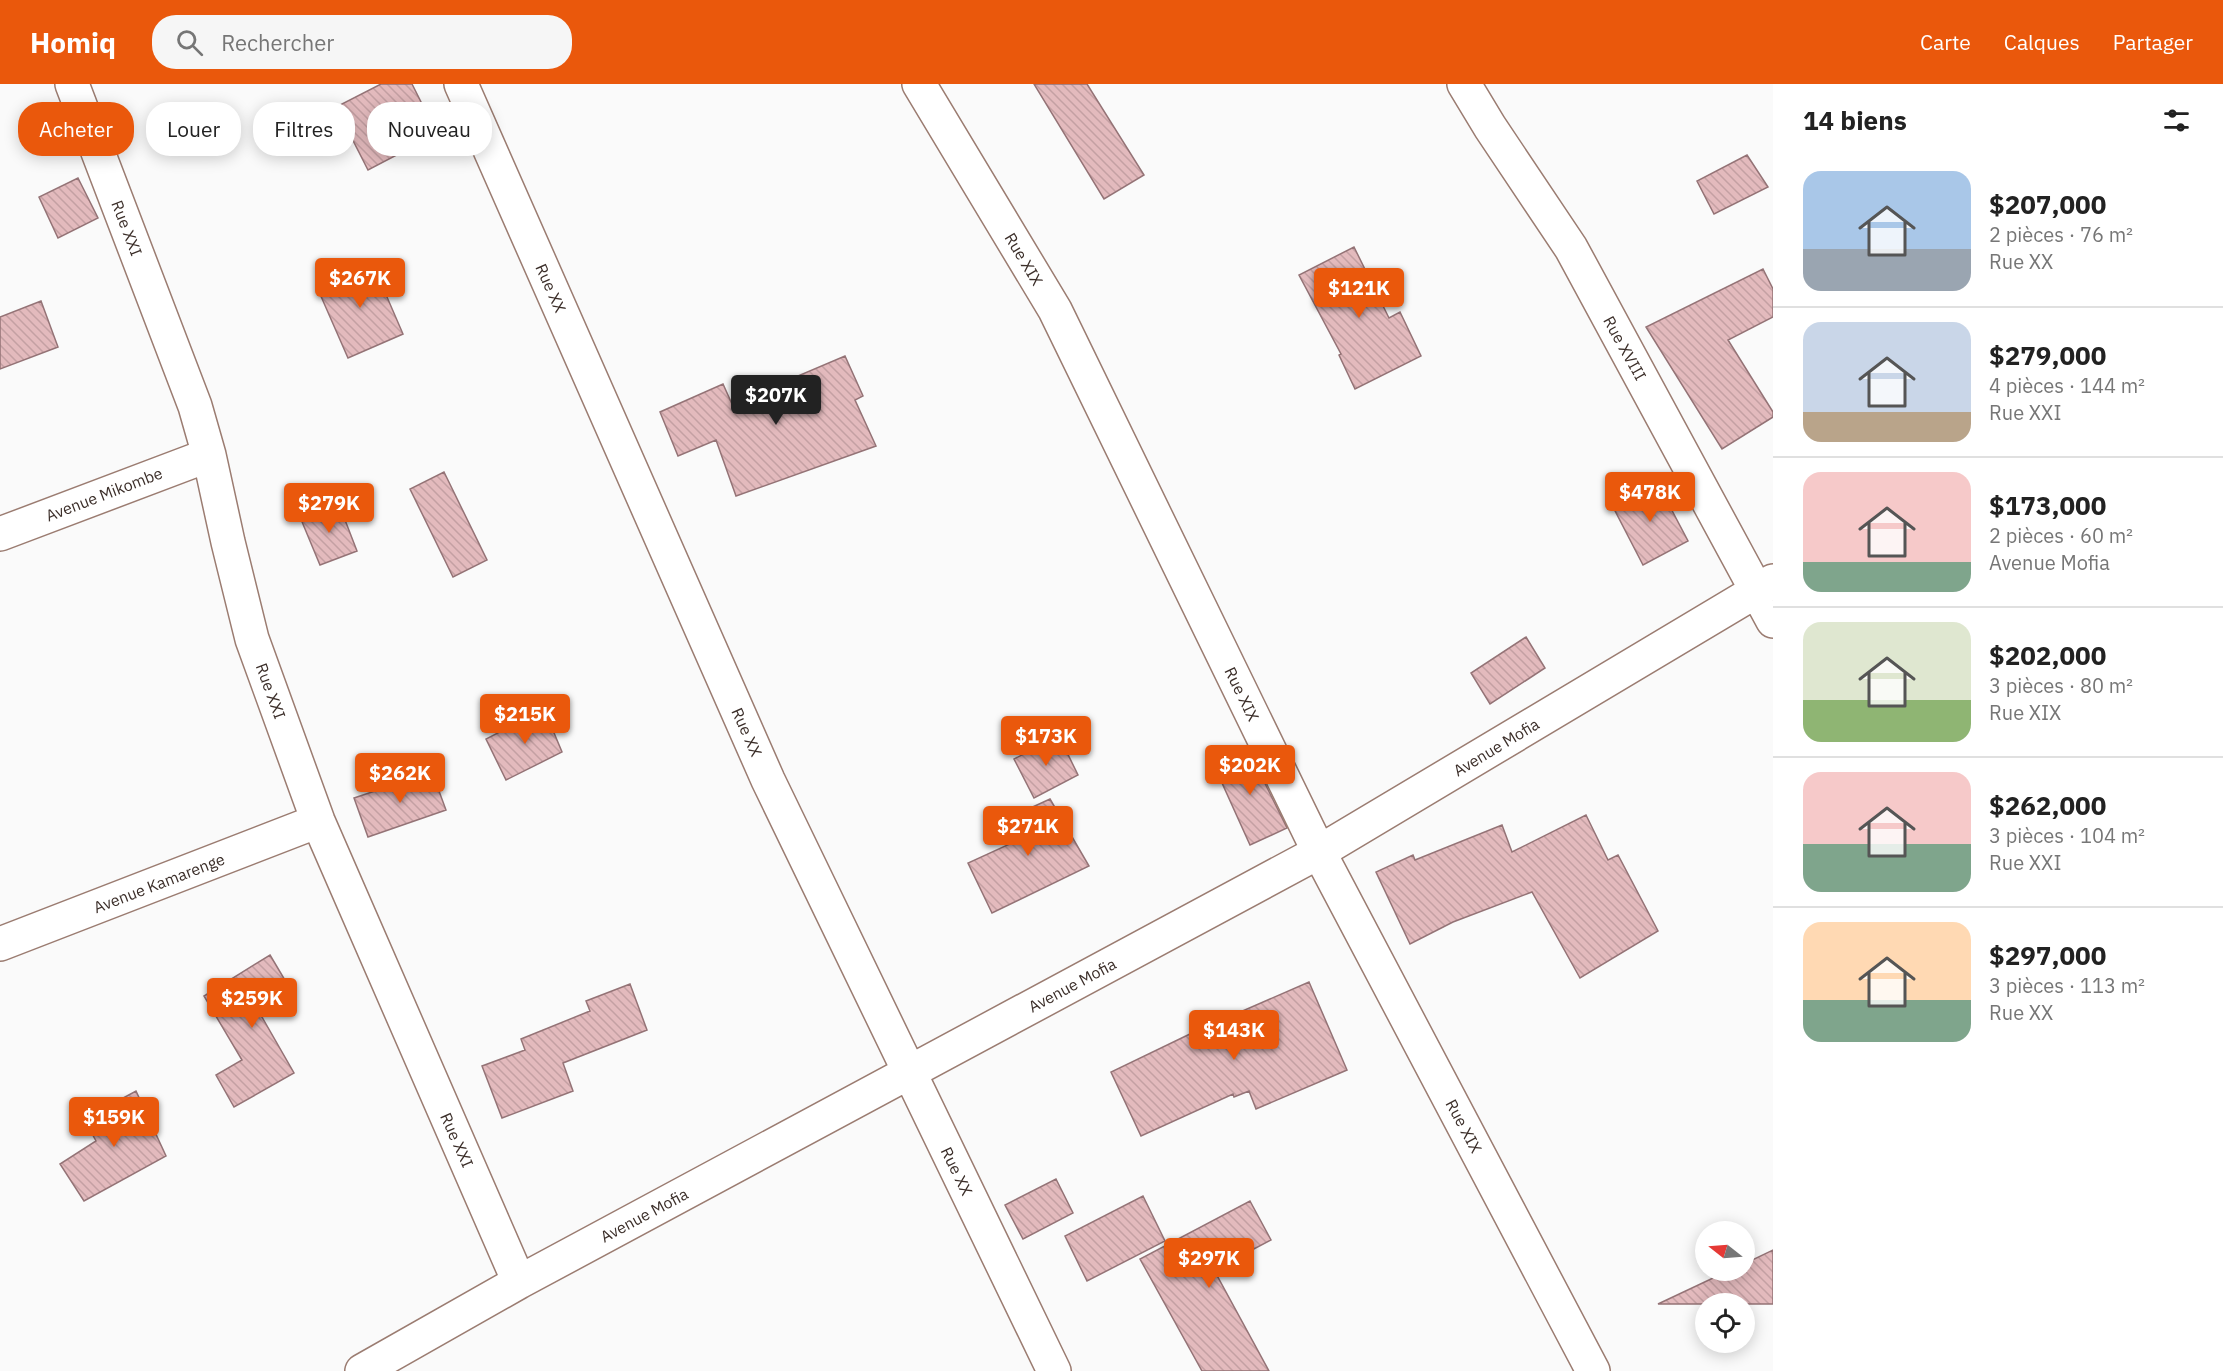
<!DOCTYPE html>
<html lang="fr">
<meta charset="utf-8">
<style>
:root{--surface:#fff;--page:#f6f6f6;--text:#222;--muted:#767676;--line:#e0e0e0;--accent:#ea580c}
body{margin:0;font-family:"IBM Plex Sans",sans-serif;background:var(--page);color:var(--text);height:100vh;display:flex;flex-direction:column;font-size:22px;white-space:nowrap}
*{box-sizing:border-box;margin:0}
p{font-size:20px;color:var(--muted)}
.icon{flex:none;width:33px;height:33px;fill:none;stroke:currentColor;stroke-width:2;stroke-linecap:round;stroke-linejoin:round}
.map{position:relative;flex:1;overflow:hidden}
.side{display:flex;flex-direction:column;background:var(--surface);width:450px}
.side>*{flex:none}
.hud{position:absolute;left:18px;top:18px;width:570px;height:54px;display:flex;gap:12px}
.needle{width:39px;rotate:287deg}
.tools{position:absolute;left:1695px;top:1137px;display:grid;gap:12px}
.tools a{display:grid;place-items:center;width:60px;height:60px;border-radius:50%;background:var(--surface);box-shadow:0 3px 15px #0003;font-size:30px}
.price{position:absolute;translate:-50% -51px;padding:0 14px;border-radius:6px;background:var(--accent);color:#fff;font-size:20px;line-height:39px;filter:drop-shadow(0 2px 3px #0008)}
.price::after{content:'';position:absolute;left:50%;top:36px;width:18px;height:14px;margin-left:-9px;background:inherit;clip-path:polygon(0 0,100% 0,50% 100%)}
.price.on{background:#222;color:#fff}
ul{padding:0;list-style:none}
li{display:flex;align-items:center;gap:18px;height:150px;padding:0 30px}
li+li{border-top:2px solid var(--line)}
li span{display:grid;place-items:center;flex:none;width:168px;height:120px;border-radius:18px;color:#555}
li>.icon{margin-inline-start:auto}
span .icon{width:72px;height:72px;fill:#fffc;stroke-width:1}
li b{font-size:26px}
h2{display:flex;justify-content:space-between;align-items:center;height:72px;padding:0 30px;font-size:26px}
.chip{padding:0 21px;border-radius:24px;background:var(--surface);box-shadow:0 3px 15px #0003;font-size:21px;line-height:54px}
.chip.on{background:var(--accent);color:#fff}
header{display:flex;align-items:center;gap:36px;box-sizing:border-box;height:84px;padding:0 30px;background:var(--accent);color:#fff}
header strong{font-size:28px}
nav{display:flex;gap:33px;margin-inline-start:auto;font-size:21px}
.search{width:420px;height:54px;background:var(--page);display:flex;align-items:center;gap:15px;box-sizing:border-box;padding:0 21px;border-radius:24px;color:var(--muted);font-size:22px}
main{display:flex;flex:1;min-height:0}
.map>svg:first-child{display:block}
.building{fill:url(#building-back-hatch);stroke:#947376;stroke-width:1.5}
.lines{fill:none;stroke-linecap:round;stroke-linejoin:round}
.minor-casing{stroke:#9b7c71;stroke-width:36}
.minor{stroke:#fff;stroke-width:33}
.labels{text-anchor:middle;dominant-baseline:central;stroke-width:4.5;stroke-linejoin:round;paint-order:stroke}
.street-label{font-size:16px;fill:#3c2f2a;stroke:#fff}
</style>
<header>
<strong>Homiq</strong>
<div class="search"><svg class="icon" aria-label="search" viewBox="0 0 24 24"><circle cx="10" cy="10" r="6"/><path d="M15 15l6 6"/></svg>Rechercher</div>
<nav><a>Carte</a><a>Calques</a><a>Partager</a></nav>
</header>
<main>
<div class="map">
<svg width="1773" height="1287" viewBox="0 0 1773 1287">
<defs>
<pattern id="building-back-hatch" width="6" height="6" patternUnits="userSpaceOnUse" patternTransform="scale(1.5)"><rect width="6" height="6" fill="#e3babd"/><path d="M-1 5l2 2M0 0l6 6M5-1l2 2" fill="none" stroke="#c4a0a3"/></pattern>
</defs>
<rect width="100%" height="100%" fill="#fafafa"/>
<path class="building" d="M 381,0 L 412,0 L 437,50 L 368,86 L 336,23 Z
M 1034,0 L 1087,0 L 1144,91 L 1104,115 Z
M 1747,71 L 1768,103 L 1714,130 L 1697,97 Z
M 78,94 L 98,134 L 58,154 L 39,113 Z
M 1354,163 L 1389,234 L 1400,228 L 1421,272 L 1355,305 L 1339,271 L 1341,270 L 1299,191 Z
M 371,176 L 403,250 L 348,274 L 316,201 Z
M 1763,185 L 1773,205 L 1773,233 L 1728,256 L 1773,328 L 1773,333 L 1722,365 L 1646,243 Z
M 41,217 L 58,263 L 0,285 L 0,233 Z
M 845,272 L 863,312 L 855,316 L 876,362 L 736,412 L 716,356 L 678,372 L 660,328 L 723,300 L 732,320 Z
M 444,388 L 487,476 L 453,493 L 410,405 Z
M 1657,398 L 1688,457 L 1643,481 L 1612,421 Z
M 325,423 L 340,423 L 357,467 L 320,481 L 300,433 Z
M 1526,553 L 1545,584 L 1490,620 L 1471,589 Z
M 544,625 L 562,668 L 506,696 L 486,655 Z
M 1059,652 L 1078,691 L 1034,714 L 1014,675 Z
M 1247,663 L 1287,744 L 1250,761 L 1213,679 Z
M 432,688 L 446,726 L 368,753 L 354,714 Z
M 1050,715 L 1089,782 L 992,829 L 968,779 L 1012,759 L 1002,737 Z
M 1586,731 L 1608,776 L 1618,771 L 1658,847 L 1580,894 L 1532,808 L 1453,838 L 1410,860 L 1376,788 L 1413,771 L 1415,776 L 1502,741 L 1512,768 Z
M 270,871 L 295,913 L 262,933 L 294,989 L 234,1023 L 216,991 L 242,976 L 204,912 Z
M 1309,898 L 1347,986 L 1256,1025 L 1249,1007 L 1234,1013 L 1233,1010 L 1141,1052 L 1111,988 L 1192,949 Z
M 630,900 L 647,946 L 563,979 L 573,1007 L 502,1034 L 482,982 L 525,966 L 521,955 L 590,927 L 586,917 Z
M 136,1007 L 166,1072 L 84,1117 L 60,1080 L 96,1057 L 84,1035 Z
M 1056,1095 L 1073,1129 L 1023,1155 L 1005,1121 Z
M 1143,1112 L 1165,1157 L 1087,1197 L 1065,1152 Z
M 1250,1117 L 1271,1156 L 1214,1186 L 1269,1287 L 1202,1287 L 1140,1175 Z
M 1773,1166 L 1773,1220 L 1658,1220 L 1730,1186 L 1744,1186 L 1744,1180 Z"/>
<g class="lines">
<g class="minor-casing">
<path id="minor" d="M 72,0 L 195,322 L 209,371 L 228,458 L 252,555 L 318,737 L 519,1198
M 461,0 L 768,696 L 1054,1287
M 919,0 L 1055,226 L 1319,768 L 1593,1287
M 1464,0 L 1490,43 L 1571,164 L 1773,537
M 0,450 L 209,371
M 0,860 L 318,737
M 362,1287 L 519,1198 L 1319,768 L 1773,497"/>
</g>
<use href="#minor" class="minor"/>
</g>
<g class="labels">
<g class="street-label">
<text transform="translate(127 144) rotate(69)">Rue XXI</text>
<text transform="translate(1024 175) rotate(59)">Rue XIX</text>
<text transform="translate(551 204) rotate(66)">Rue XX</text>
<text transform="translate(1625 264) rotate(61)">Rue XVIII</text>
<text transform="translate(104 410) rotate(-21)">Avenue Mikombe</text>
<text transform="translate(271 607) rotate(70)">Rue XXI</text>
<text transform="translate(1242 610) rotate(64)">Rue XIX</text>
<text transform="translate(747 648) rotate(66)">Rue XX</text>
<text transform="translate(1496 663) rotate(-31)">Avenue Mofia</text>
<text transform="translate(159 799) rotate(-21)">Avenue Kamarenge</text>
<text transform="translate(1072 901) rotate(-28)">Avenue Mofia</text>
<text transform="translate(1464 1042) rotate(62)">Rue XIX</text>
<text transform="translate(457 1056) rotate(66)">Rue XXI</text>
<text transform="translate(957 1087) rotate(64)">Rue XX</text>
<text transform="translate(644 1131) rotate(-28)">Avenue Mofia</text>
</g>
</g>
</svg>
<div class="tools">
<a><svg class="needle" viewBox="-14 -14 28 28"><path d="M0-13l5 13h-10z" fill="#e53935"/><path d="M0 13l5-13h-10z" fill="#767676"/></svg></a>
<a><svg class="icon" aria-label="locate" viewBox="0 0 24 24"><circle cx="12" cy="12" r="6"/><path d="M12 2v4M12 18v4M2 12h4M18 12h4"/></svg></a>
</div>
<b class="price" style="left:360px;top:225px">$267K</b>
<b class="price" style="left:1359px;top:235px">$121K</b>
<b class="price on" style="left:776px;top:342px">$207K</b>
<b class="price" style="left:1650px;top:439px">$478K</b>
<b class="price" style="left:329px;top:450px">$279K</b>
<b class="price" style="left:525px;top:661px">$215K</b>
<b class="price" style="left:1046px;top:683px">$173K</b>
<b class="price" style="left:1250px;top:712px">$202K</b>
<b class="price" style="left:400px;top:720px">$262K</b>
<b class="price" style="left:1028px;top:773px">$271K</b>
<b class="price" style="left:252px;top:945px">$259K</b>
<b class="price" style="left:1234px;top:977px">$143K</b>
<b class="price" style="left:114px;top:1064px">$159K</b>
<b class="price" style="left:1209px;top:1205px">$297K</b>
<div class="hud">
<a class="chip on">Acheter</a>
<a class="chip">Louer</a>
<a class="chip">Filtres</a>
<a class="chip">Nouveau</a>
</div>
</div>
<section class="side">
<h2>14 biens<svg class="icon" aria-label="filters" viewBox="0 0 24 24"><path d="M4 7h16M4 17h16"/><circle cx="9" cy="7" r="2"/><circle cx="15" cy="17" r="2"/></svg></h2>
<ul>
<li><span style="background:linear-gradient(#a9c7e8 65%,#9aa5b1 0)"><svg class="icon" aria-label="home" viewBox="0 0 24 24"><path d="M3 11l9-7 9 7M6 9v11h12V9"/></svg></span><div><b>$207,000</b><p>2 pièces · 76 m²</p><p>Rue XX</p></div></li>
<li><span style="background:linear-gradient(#c9d6e8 75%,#b9a48a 0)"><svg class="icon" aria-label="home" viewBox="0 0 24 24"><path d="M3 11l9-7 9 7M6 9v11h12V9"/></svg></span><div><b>$279,000</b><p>4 pièces · 144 m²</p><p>Rue XXI</p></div></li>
<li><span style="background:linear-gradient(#f6c9c9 75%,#7fa58c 0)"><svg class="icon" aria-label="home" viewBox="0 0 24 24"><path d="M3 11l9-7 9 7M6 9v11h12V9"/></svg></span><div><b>$173,000</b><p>2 pièces · 60 m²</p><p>Avenue Mofia</p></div></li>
<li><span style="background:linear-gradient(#dfe7d0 65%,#8fb573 0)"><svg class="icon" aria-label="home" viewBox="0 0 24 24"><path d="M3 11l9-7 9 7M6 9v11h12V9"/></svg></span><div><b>$202,000</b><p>3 pièces · 80 m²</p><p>Rue XIX</p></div></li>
<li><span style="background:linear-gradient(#f6c9c9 60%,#7fa58c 0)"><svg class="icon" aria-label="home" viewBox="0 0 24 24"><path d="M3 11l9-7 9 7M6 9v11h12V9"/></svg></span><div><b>$262,000</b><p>3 pièces · 104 m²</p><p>Rue XXI</p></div></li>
<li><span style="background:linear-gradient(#ffd9b3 65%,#7fa58c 0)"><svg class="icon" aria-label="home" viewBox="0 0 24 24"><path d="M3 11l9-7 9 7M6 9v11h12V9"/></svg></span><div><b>$297,000</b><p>3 pièces · 113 m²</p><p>Rue XX</p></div></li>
</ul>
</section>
</main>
